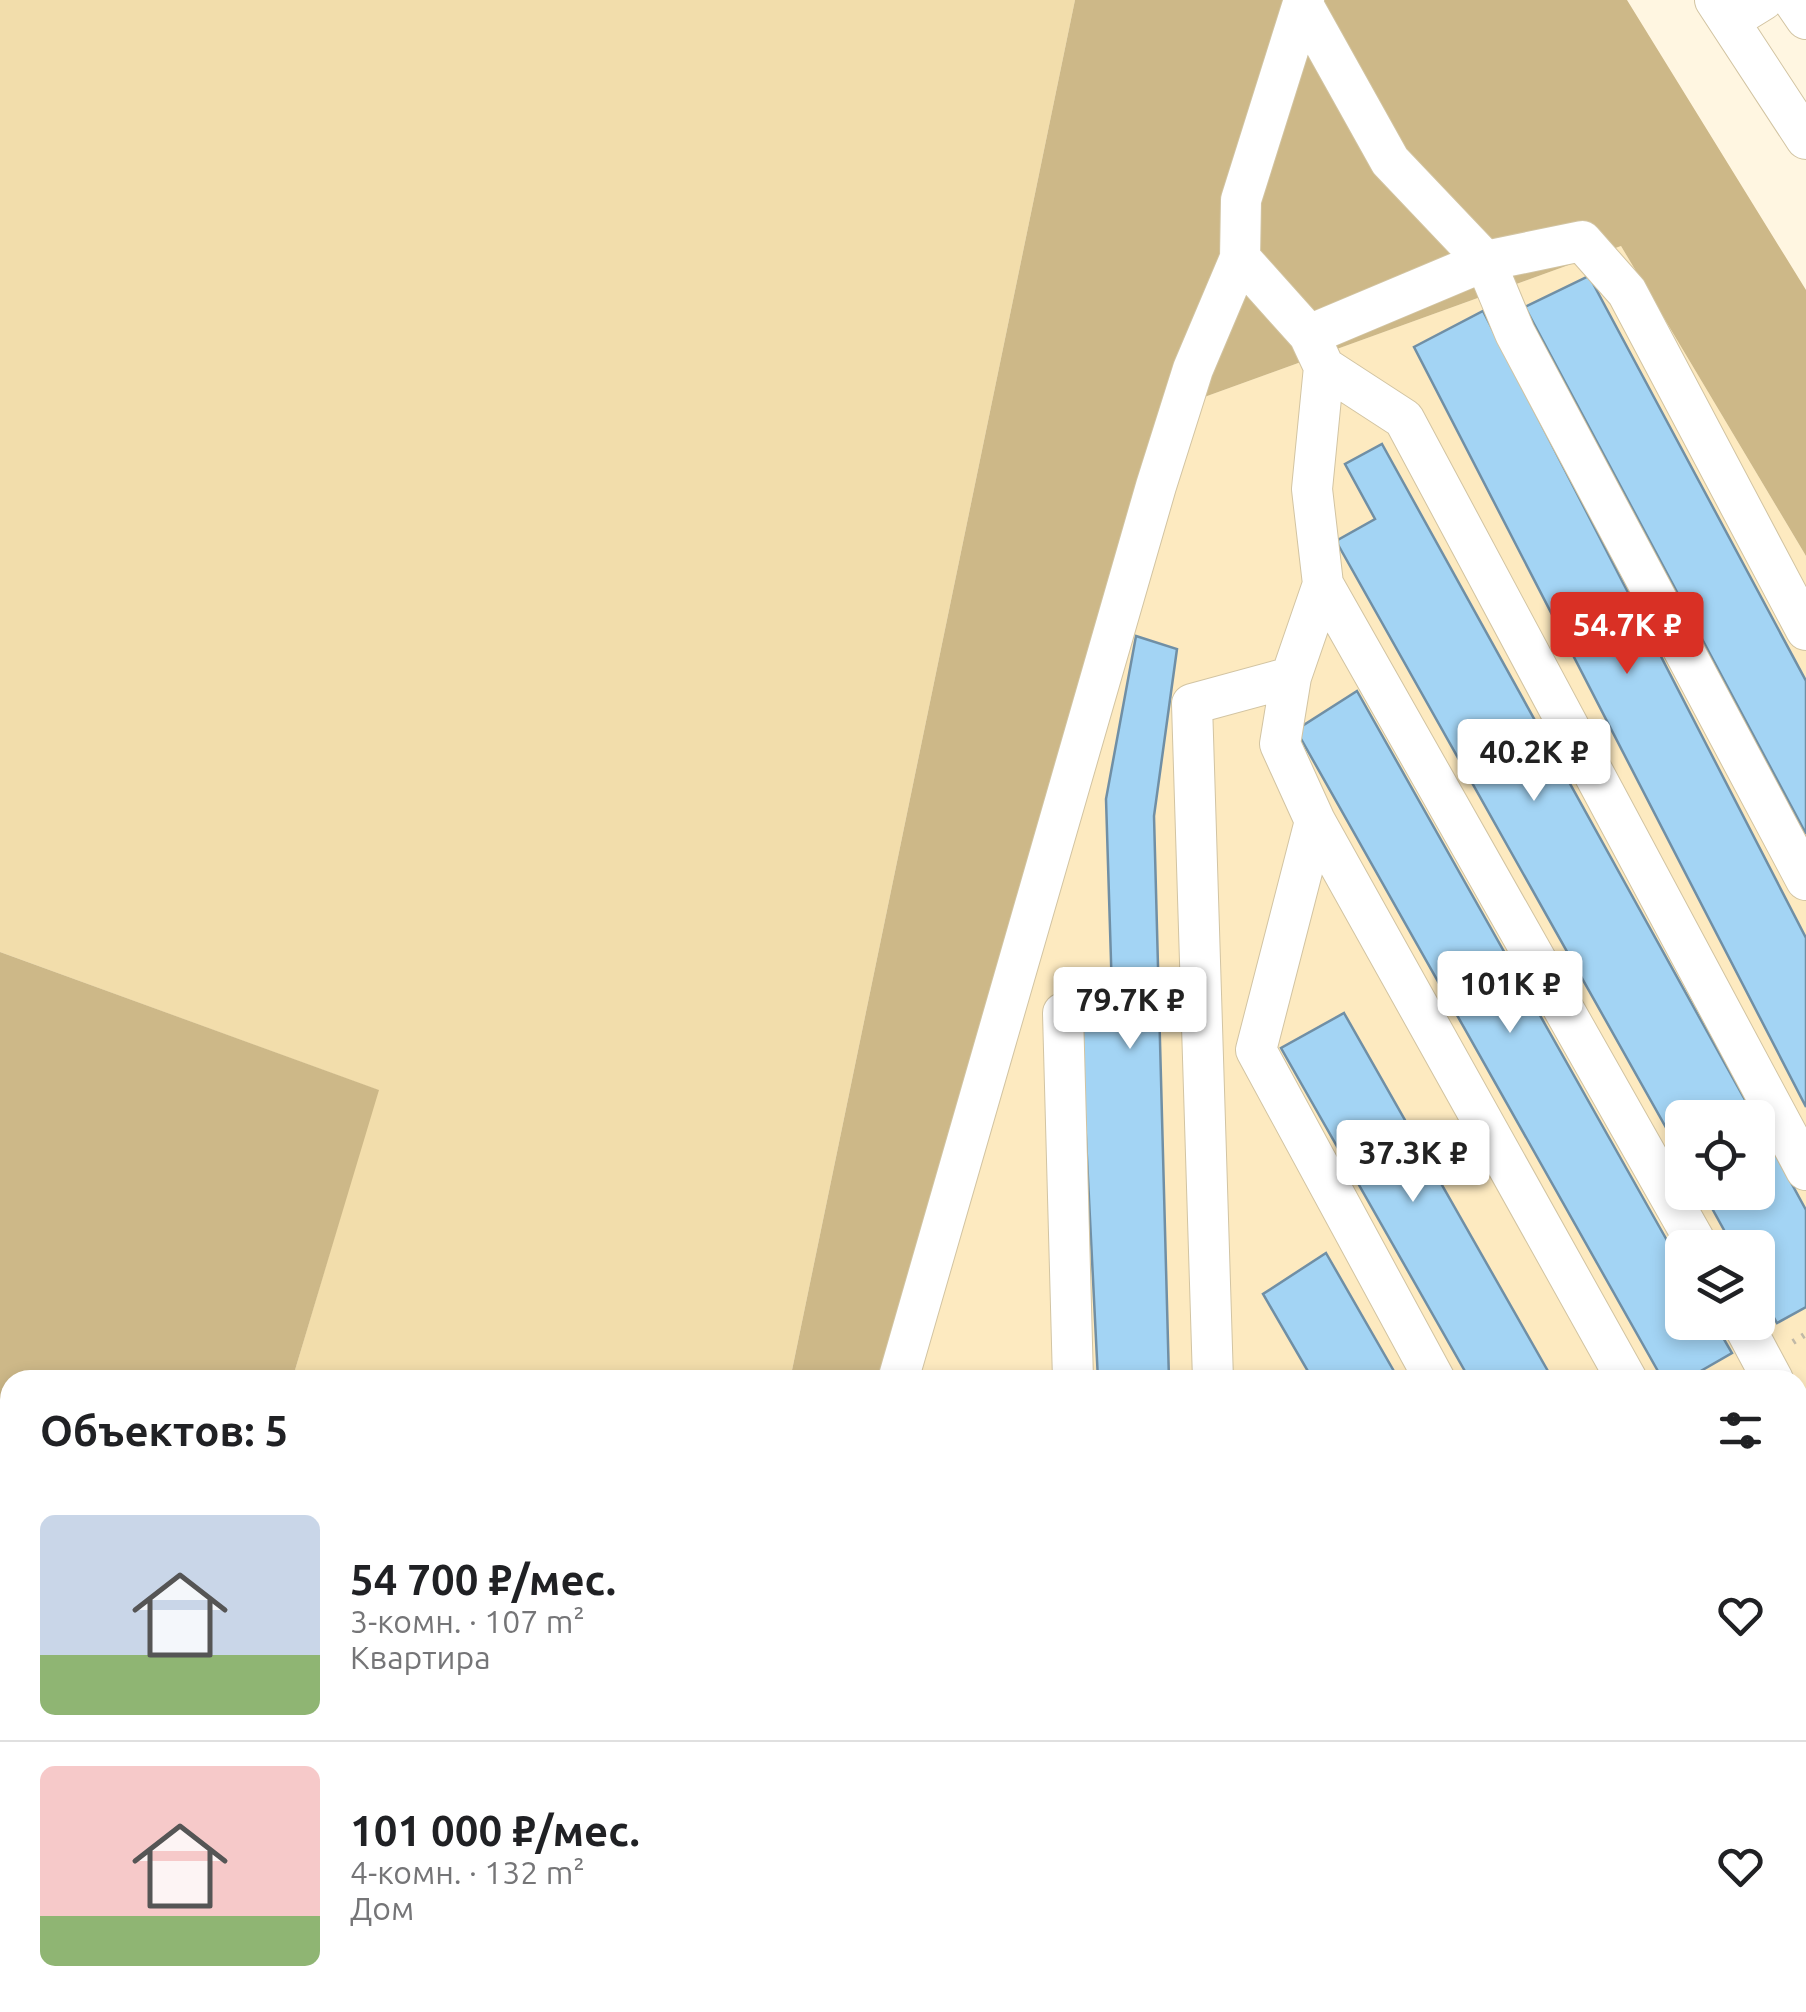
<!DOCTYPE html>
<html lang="ru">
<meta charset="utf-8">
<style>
:root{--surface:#fff;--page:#f2f2f2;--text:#202124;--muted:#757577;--line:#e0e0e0;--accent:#d93025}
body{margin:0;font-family:Ubuntu,sans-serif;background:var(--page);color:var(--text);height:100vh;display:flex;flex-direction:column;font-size:38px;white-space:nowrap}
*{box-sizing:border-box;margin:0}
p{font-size:32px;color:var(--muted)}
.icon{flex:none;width:55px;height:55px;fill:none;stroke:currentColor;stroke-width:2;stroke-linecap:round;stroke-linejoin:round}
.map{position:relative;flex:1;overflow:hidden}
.sheet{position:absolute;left:0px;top:1370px;width:1808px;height:642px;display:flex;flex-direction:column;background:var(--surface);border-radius:30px 30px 0 0;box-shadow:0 5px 15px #0003}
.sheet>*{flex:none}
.tools{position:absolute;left:1665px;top:1100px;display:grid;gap:20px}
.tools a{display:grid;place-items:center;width:110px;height:110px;border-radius:15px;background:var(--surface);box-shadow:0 5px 15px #0003;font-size:50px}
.price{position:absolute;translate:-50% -85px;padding:0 22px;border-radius:10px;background:#fff;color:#222;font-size:32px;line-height:65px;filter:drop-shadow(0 2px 5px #0008)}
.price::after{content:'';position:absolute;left:50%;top:60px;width:30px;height:22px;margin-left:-15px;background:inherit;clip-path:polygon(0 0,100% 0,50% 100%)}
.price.on{background:var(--accent);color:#fff}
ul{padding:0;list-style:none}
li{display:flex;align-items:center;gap:30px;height:250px;padding:0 40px}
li+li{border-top:2px solid var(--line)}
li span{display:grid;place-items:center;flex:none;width:280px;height:200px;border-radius:15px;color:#555}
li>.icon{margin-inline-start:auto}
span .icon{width:120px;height:120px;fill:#fffc;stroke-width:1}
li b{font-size:42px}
h2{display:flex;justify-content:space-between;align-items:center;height:120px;padding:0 40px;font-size:42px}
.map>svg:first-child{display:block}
.built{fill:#fdeac0;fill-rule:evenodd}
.green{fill:#f2ddab}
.forest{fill:#cdb888}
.building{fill:#a3d4f4;stroke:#708fa5;stroke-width:2.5}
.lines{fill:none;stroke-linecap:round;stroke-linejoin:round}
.minor-casing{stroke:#d2c4a2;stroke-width:42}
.path{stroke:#c1b9a7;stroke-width:6;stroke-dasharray:2.5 8;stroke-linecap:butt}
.minor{stroke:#fff;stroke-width:40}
</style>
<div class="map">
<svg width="1806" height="2012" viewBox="0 0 1806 2012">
<rect width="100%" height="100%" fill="#fff6e1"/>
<path class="built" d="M 1621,246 L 1806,556 L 1806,2012 L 789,2012 L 790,2002 L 1798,2002 L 1798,1380 L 881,1380 L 1163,412 ZM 1682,1118 L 1758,1118 L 1758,1192 L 1682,1192 ZM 1682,1248 L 1758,1248 L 1758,1322 L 1682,1322 Z"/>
<path class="green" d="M 0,0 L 1075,0 L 790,1380 L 292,1380 L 378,1090 L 0,952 Z
M 106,2002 L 651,2002 L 651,2003 L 648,2012 L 103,2012 Z"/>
<path class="forest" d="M 1075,0 L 1627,0 L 1806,290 L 1806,556 L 1621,246 L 1163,412 L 881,1380 L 790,1380 Z
M 0,952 L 379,1090 L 292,1380 L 10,1380 L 10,2002 L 106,2003 L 103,2012 L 0,2012 Z
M 651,2002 L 790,2002 L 790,2003 L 788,2012 L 648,2012 Z"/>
<path class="building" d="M 1589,276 L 1806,681 L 1806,834 L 1525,307 Z
M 1483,311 L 1806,938 L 1806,1107 L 1414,347 Z
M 1382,444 L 1755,1118 L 1682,1118 L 1682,1156 L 1336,541 L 1375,519 L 1345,464 Z
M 1136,636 L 1177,649 L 1154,816 L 1169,1380 L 1098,1380 L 1079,997 L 1112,993 L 1106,799 Z
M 1357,691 L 1682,1267 L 1682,1322 L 1714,1322 L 1732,1353 L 1685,1380 L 1663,1380 L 1296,730 Z
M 1344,1013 L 1553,1380 L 1470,1380 L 1281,1048 Z
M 1758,1122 L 1806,1210 L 1806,1307 L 1777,1323 L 1758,1289 L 1758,1248 L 1734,1248 L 1703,1192 L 1758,1192 Z
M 1326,1253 L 1399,1380 L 1313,1380 L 1263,1294 Z
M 1798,1492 L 1806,1509 L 1806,1668 L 1798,1651 Z
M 1798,1806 L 1806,1821 L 1806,1976 L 1798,1961 Z
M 884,2002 L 950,2002 L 952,2012 L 885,2012 Z
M 994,2002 L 1064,2002 L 1066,2012 L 996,2012 Z
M 1110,2002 L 1181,2002 L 1182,2012 L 1112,2012 Z
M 1215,2002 L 1291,2002 L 1293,2012 L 1217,2012 Z
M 1395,2002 L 1484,2002 L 1489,2012 L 1400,2012 Z
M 1527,2002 L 1620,2002 L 1625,2012 L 1532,2012 Z
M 1675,2002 L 1765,2002 L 1770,2012 L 1680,2012 Z"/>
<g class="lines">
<g class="minor-casing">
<path id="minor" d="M 1304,0 L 1241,200 L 1240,258 L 1309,335 L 1324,367 L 1312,489 L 1323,584 L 1291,677 L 1280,744 L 1315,821 L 1256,1050 L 1435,1380
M 1715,0 L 1806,139
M 1793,0 L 1806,19
M 1303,5 L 1390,161 L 1485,261 L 1582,241 L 1627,292 L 1806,630
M 1729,21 L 1763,0
M 1309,335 L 1485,261 L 1515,333 L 1806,880
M 1324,367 L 1404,419 L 1806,1170
M 1323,584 L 1699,1248
M 1315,821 L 1627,1380
M 1063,1013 L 1073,1380
M 1742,1322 L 1773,1380
M 898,1380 L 1156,486 L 1193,369 L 1240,258
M 1213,1380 L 1192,704 L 1291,677
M 1798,1427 L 1806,1444
M 1798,1720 L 1806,1737
M 861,2002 L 863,2012
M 971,2002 L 972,2012
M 1086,2002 L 1088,2012
M 1195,2002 L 1197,2012
M 1324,2002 L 1325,2012
M 1505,2002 L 1511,2012
M 1649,2002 L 1654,2012
M 1788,2002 L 1794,2012"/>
</g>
<path class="path" d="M 1793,1342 L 1806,1334"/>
<use href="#minor" class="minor"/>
</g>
</svg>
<div class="tools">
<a><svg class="icon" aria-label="locate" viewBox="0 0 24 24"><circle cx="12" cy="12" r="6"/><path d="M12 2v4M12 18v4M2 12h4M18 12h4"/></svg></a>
<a><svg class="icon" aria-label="layers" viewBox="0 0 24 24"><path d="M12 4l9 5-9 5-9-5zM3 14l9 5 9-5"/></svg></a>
</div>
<b class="price on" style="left:1627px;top:677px">54.7K ₽</b>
<b class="price" style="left:1534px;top:804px">40.2K ₽</b>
<b class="price" style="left:1510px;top:1036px">101K ₽</b>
<b class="price" style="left:1130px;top:1052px">79.7K ₽</b>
<b class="price" style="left:1413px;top:1205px">37.3K ₽</b>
<section class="sheet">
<h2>Объектов: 5<svg class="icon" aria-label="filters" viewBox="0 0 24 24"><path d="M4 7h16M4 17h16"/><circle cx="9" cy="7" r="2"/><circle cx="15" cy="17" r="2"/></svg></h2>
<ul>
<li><span style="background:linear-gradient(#c9d6e8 70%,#8fb573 0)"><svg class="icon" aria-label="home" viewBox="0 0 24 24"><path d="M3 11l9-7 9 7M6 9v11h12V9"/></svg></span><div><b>54 700 ₽/мес.</b><p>3-комн. · 107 m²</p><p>Квартира</p></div><svg class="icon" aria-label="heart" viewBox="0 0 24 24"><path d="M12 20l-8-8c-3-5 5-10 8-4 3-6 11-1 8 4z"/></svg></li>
<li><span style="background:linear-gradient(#f6c9c9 75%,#8fb573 0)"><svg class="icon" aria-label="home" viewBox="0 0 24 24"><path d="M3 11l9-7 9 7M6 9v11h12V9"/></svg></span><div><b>101 000 ₽/мес.</b><p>4-комн. · 132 m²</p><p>Дом</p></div><svg class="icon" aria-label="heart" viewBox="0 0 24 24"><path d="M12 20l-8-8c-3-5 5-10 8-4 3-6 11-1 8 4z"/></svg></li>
</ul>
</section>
</div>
